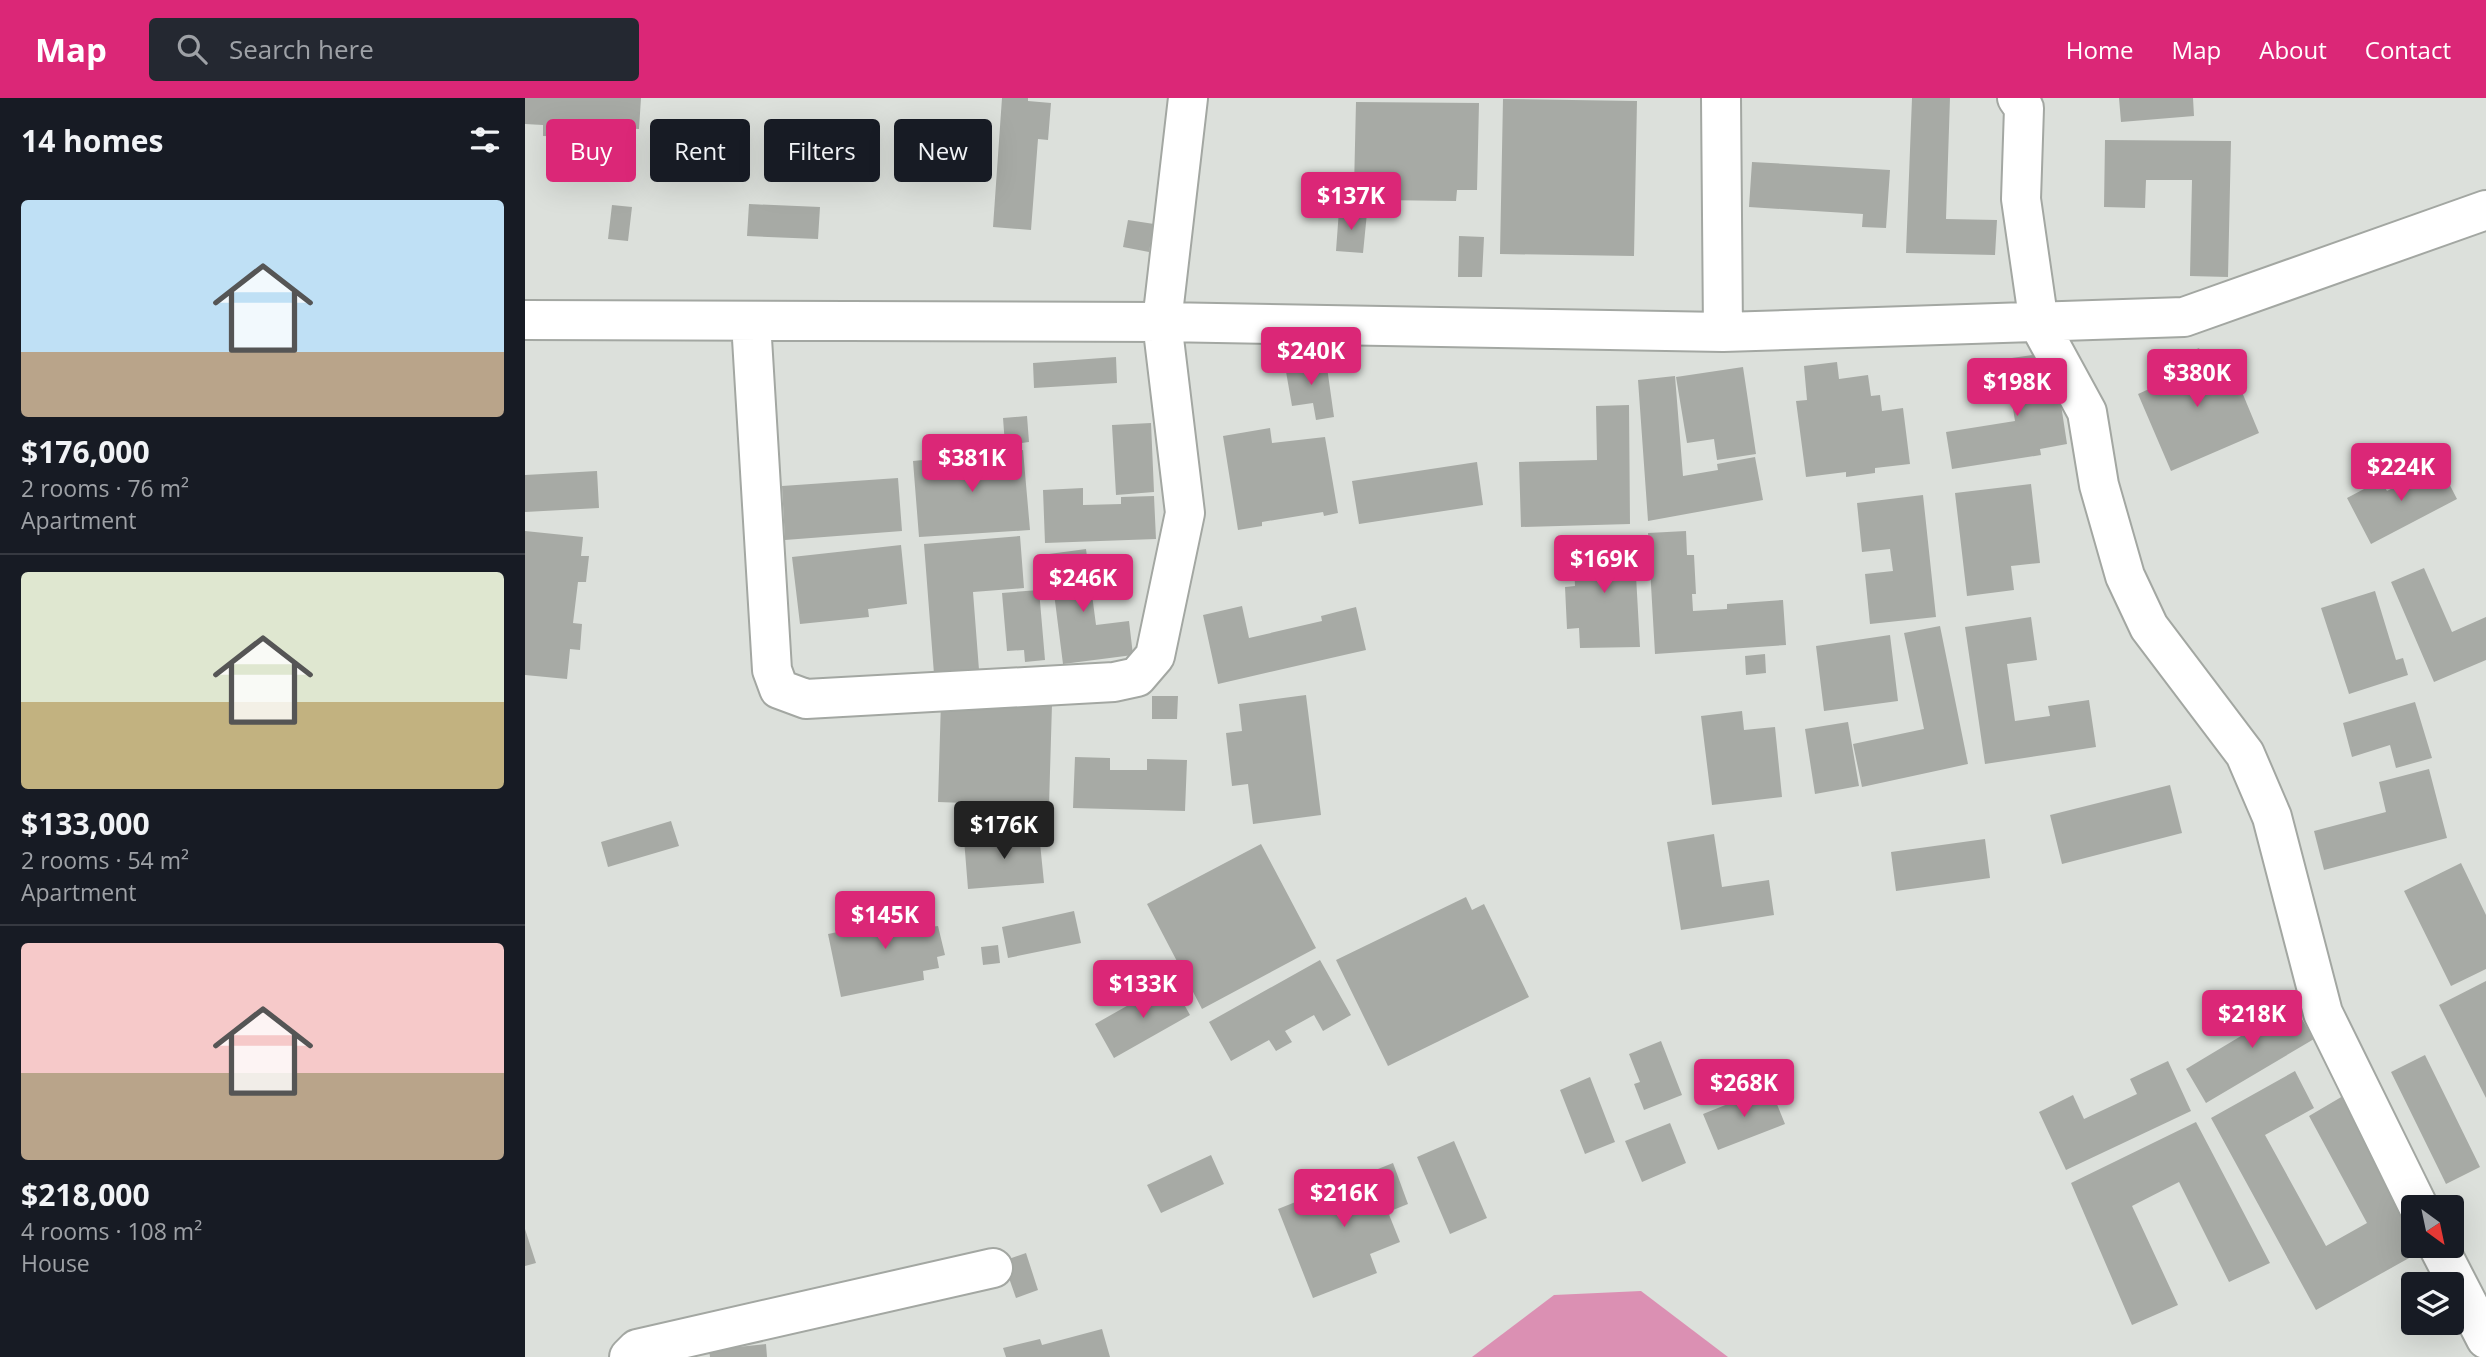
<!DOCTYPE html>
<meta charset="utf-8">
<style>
:root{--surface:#171b24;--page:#242831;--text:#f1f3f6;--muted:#9ea1a6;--line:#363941;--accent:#db2777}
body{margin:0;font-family:"Open Sans",sans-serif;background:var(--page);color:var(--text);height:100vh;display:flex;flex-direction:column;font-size:26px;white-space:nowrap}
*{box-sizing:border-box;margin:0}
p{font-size:23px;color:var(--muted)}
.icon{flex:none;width:38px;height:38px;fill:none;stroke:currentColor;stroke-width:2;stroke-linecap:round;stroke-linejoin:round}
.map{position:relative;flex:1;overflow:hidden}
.drawer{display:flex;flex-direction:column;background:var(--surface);width:525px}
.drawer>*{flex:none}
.banner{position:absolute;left:21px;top:21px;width:665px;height:63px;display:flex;gap:14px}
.needle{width:46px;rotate:147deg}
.buttons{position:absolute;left:1876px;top:1097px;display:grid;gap:14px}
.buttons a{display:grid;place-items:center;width:63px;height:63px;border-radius:7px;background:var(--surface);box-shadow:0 7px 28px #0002;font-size:35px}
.price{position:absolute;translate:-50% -60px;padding:0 16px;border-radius:7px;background:var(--accent);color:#fff;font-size:23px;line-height:46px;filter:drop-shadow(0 2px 4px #0008)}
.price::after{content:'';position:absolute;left:50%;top:42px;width:21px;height:16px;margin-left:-10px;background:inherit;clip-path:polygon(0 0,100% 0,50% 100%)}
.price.selected{background:#222;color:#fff}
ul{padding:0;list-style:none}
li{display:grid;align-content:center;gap:14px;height:371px;padding:0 21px}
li+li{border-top:2px solid var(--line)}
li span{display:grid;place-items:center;height:217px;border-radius:7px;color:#555}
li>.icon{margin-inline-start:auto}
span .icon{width:126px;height:126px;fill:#fffc;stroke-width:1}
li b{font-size:30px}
h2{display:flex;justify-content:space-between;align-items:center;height:84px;padding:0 21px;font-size:30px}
.chip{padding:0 24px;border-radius:7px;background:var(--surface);box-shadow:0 7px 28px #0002;font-size:24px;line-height:63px}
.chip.selected{background:var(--accent);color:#fff}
header{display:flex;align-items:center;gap:42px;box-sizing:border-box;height:98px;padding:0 35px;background:var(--accent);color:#fff}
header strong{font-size:33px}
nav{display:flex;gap:38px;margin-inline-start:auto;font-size:24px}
.search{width:490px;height:63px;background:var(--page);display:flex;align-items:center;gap:18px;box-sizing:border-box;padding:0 24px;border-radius:7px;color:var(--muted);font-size:26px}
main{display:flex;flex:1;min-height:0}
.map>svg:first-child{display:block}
.water{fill:#db90b3}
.building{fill:#a7aaa5}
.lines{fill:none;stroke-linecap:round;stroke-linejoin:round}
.minor-casing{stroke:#a3a7a2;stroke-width:42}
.minor{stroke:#fff;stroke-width:38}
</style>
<header>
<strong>Map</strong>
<div class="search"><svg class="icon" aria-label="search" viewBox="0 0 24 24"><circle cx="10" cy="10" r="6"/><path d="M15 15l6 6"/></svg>Search here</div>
<nav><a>Home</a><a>Map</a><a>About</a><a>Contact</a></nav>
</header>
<main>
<section class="drawer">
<h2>14 homes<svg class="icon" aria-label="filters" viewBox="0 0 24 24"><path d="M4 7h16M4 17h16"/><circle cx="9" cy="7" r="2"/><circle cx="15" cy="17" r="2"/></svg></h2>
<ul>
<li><span style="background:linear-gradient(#bfe0f5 70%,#b9a48a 0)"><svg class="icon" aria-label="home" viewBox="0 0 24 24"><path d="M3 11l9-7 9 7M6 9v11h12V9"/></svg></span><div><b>$176,000</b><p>2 rooms · 76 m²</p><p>Apartment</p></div></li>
<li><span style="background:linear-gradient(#dfe7d0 60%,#c2b280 0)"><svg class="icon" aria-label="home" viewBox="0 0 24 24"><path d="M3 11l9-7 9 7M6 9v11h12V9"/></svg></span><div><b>$133,000</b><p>2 rooms · 54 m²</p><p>Apartment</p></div></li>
<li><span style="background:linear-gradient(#f6c9c9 60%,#b9a48a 0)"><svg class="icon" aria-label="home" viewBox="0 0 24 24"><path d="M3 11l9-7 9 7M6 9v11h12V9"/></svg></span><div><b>$218,000</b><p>4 rooms · 108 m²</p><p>House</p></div></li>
</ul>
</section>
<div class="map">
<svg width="1961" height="1259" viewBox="0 0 1961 1259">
<rect width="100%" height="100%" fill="#dce0db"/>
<path class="water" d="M 1116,1193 L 1203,1259 L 947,1259 L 1029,1197 Z"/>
<path class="building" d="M 0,0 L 116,0 L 114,31 L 47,28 L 47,39 L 18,38 L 18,27 L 0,26 Z
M 477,0 L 503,0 L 503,3 L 526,5 L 523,42 L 513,41 L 506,132 L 468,129 Z
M 1387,0 L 1425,0 L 1421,121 L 1472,122 L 1470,157 L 1381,155 Z
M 1594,0 L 1668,0 L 1669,18 L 1596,24 Z
M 978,1 L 1112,3 L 1109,158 L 975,156 Z
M 831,4 L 954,5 L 952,92 L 932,92 L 931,103 L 852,102 L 852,90 L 829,90 Z
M 1580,42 L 1706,43 L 1703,179 L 1665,178 L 1667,82 L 1621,82 L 1620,110 L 1579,109 Z
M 1227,64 L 1365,72 L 1361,130 L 1337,129 L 1338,116 L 1224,109 Z
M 224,106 L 295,109 L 293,141 L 222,138 Z
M 87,107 L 107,109 L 103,143 L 83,141 Z
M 814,112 L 842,115 L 838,155 L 811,153 Z
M 603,122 L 629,126 L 624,154 L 598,149 Z
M 934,138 L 959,139 L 957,179 L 933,179 Z
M 1674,250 L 1681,267 L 1702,258 L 1734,335 L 1646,373 L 1613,296 L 1633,287 L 1626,271 Z
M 1528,254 L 1542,346 L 1515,351 L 1516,357 L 1427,371 L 1421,334 L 1490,323 L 1480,261 Z
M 591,259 L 592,285 L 509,290 L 508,265 Z
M 801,262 L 809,319 L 791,322 L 788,305 L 767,308 L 760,268 Z
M 1312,264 L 1314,281 L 1343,277 L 1346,298 L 1355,297 L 1357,313 L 1378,310 L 1385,366 L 1350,370 L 1350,375 L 1321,379 L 1321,374 L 1281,379 L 1271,303 L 1282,302 L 1279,268 Z
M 1218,269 L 1231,356 L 1192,362 L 1189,341 L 1162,345 L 1151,279 Z
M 1150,278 L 1158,378 L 1193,372 L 1192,366 L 1230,359 L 1238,402 L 1123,423 L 1113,282 Z
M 1104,307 L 1105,426 L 996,429 L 994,364 L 1072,362 L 1071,308 Z
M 502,318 L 504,344 L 480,347 L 478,320 Z
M 626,325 L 629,394 L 591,397 L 587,327 Z
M 745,330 L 747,345 L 800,339 L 813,415 L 799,418 L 798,414 L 737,424 L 737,428 L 713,432 L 698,338 Z
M 498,352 L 505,432 L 394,439 L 388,363 Z
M 952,364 L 958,407 L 834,426 L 827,383 Z
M 1914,366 L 1932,401 L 1846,446 L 1822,400 L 1856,382 L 1862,393 Z
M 72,373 L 74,410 L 0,414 L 0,377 Z
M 373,380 L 377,433 L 260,442 L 257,388 Z
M 1506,386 L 1515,465 L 1486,468 L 1489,492 L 1442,498 L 1430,395 Z
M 558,390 L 558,407 L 596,406 L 596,399 L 629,398 L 631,441 L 520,445 L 518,392 Z
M 1398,397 L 1411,519 L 1345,526 L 1340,476 L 1368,473 L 1365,451 L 1337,454 L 1332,405 Z
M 0,433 L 58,439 L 56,458 L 64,458 L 61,484 L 53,484 L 48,525 L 57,526 L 55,552 L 45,551 L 42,581 L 0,577 Z
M 1161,433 L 1162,457 L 1169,457 L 1171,496 L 1167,496 L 1168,513 L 1202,511 L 1202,506 L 1258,502 L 1261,547 L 1130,556 L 1123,435 Z
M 495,438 L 499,490 L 448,494 L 454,572 L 409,576 L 399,446 Z
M 1109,442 L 1115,549 L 1055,550 L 1054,530 L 1042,531 L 1040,489 L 1050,488 L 1048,446 Z
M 376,447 L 382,506 L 343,511 L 344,519 L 275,526 L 267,459 Z
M 561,451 L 571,527 L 604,523 L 608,557 L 538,566 L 524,456 Z
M 1899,470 L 1927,534 L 1961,519 L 1961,562 L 1909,584 L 1866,484 Z
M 514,492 L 520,562 L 500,564 L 499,552 L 482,553 L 477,495 Z
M 1850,493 L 1871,562 L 1878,560 L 1883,577 L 1824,596 L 1796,510 Z
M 717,508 L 724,540 L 797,523 L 796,518 L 831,509 L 841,552 L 693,586 L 678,517 Z
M 1506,519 L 1512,562 L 1482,566 L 1490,623 L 1525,618 L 1523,608 L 1564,602 L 1571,649 L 1460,666 L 1440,529 Z
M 1415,528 L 1443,666 L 1337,689 L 1328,646 L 1399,631 L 1379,535 Z
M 1365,537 L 1373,603 L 1299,613 L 1291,548 Z
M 1240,556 L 1241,575 L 1221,577 L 1220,558 Z
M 781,597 L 796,717 L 728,726 L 723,686 L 707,688 L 701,635 L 717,633 L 714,606 Z
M 627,598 L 653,598 L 652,621 L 627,621 Z
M 416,603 L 527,606 L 524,708 L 413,704 Z
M 1890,604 L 1907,660 L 1871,670 L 1865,647 L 1827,659 L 1818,625 Z
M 1217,613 L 1219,632 L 1250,629 L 1257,699 L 1187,707 L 1176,618 Z
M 1323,624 L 1334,688 L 1290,696 L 1280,631 Z
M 550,659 L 585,660 L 585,672 L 622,672 L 622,661 L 662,662 L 660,713 L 548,710 Z
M 1904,671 L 1922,740 L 1799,772 L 1789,733 L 1861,714 L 1854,684 Z
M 1645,687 L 1657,735 L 1537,766 L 1525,717 Z
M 146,723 L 154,748 L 83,769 L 76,744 Z
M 514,735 L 519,785 L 443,791 L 439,741 Z
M 1189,736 L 1197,789 L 1244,782 L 1249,817 L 1156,832 L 1142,744 Z
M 1460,741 L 1465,780 L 1371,793 L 1366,754 Z
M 736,746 L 791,850 L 677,911 L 622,806 Z
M 1936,765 L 1961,817 L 1961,871 L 1926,888 L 1879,793 Z
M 941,799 L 947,812 L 959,806 L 1004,899 L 863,968 L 811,862 Z
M 384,808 L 386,818 L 402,814 L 405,829 L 413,828 L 420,857 L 412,859 L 414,870 L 398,873 L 399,882 L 316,899 L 303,836 L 337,829 L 335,818 Z
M 549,813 L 556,845 L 483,860 L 477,829 Z
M 473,847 L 475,865 L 458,867 L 456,849 Z
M 795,862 L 826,917 L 798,933 L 789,917 L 760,933 L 767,944 L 751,953 L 744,942 L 706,963 L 684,924 Z
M 646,883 L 665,917 L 589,960 L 570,926 Z
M 1961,883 L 1961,1000 L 1914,907 Z
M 1761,895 L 1789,941 L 1681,1005 L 1661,971 L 1736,926 L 1729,914 Z
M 1136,943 L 1157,997 L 1119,1012 L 1109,986 L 1115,984 L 1104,956 Z
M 1900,957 L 1955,1069 L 1921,1086 L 1866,974 Z
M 1643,963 L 1666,1013 L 1541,1072 L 1514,1014 L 1548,997 L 1559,1021 L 1612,996 L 1605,981 Z
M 1770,973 L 1789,1010 L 1740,1037 L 1801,1148 L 1842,1125 L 1784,1018 L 1818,998 L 1888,1126 L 1888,1148 L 1902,1150 L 1791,1212 L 1686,1020 Z
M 1065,979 L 1090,1044 L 1060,1056 L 1035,992 Z
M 1245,989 L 1260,1026 L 1193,1052 L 1178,1016 Z
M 1671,1024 L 1745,1165 L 1704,1184 L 1654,1084 L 1607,1108 L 1653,1207 L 1607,1227 L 1546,1085 Z
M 1145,1025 L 1161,1065 L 1117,1084 L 1100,1043 Z
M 929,1043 L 962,1120 L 925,1136 L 892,1059 Z
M 686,1057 L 699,1086 L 636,1115 L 622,1087 Z
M 868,1065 L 883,1106 L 863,1114 L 875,1144 L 845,1156 L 852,1175 L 788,1200 L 753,1111 Z
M 0,1131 L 11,1165 L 0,1168 Z
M 501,1155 L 513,1192 L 491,1200 L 478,1163 Z
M 577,1231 L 585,1259 L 481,1259 L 478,1250 L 515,1241 L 517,1247 Z
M 241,1246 L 242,1259 L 185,1259 L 184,1252 Z"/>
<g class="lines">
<g class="minor-casing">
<path id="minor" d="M 1196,0 L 1198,234
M 1492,0 L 1499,10 L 1496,101 L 1514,226 L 1562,314 L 1574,387 L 1600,478 L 1624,529 L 1720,656 L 1747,719 L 1798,915 L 1894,1110
M 0,222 L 637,224 L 1198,234 L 1659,219 L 1961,112
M 226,224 L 247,572 L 254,591 L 281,601 L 589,584 L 612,579 L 630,558 L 660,415 L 637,224 L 663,0
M 1913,1148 L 1961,1241
M 104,1259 L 112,1251 L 468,1170"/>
</g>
<use href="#minor" class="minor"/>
</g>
</svg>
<div class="buttons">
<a><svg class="needle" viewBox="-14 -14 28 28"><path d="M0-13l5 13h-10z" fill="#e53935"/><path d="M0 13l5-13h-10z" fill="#9ea1a6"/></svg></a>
<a><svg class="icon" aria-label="layers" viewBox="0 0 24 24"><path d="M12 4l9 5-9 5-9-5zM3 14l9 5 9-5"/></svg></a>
</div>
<b class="price" style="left:826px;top:134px">$137K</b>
<b class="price" style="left:786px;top:289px">$240K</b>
<b class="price" style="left:1672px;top:311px">$380K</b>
<b class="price" style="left:1492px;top:320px">$198K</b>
<b class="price" style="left:447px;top:396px">$381K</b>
<b class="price" style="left:1876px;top:405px">$224K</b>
<b class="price" style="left:1079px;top:497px">$169K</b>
<b class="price" style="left:558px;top:516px">$246K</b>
<b class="price selected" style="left:479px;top:763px">$176K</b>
<b class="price" style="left:360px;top:853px">$145K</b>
<b class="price" style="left:618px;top:922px">$133K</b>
<b class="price" style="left:1727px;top:952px">$218K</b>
<b class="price" style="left:1219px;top:1021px">$268K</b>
<b class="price" style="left:819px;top:1131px">$216K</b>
<div class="banner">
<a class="chip selected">Buy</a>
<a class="chip">Rent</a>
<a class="chip">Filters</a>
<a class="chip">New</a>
</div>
</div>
</main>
